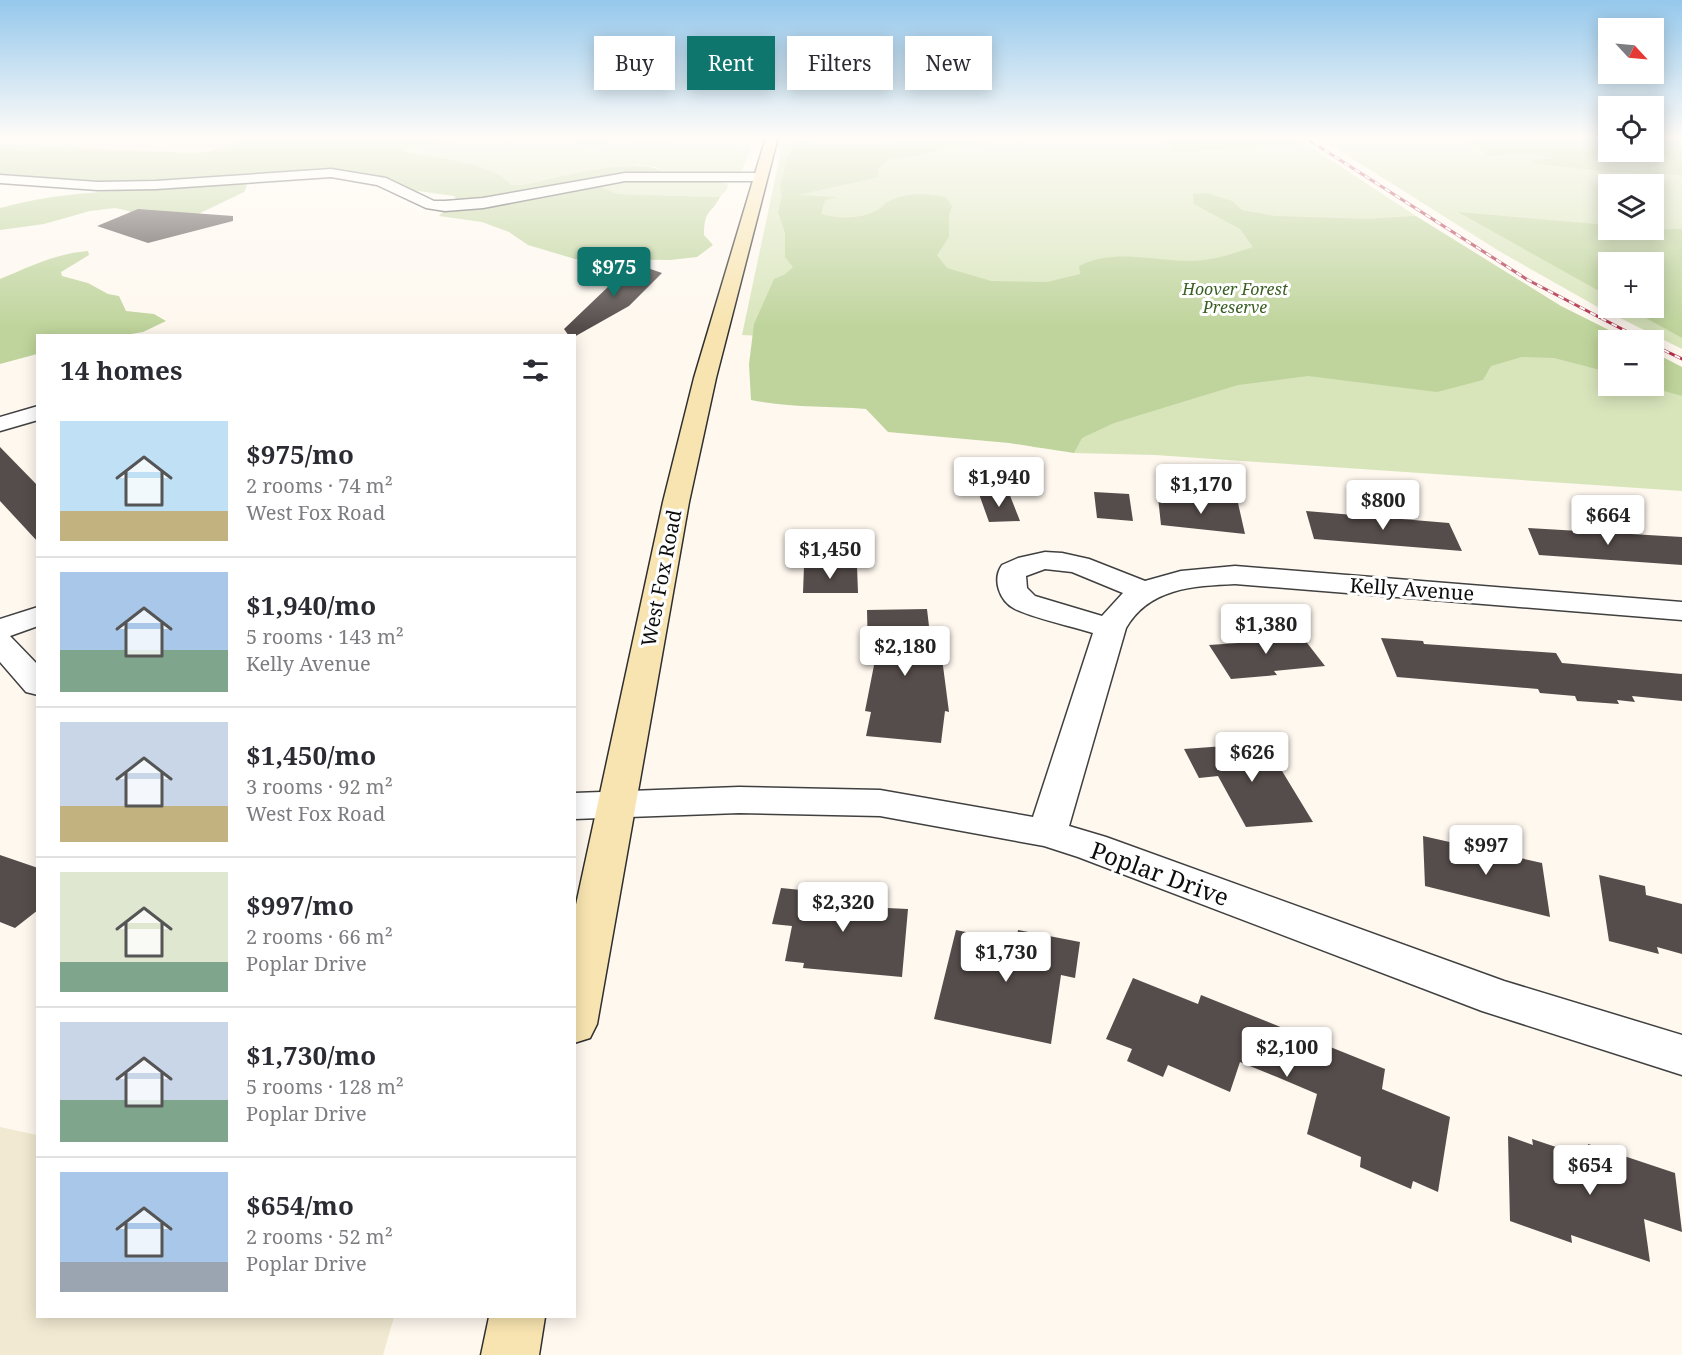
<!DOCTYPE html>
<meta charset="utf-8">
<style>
:root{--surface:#fff;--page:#f2f2f3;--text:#2b2b33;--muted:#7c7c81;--line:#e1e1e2;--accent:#0f766e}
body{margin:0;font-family:"Noto Serif",serif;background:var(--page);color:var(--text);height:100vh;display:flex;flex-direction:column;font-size:22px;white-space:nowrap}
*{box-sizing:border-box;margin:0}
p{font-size:20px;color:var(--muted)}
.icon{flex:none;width:33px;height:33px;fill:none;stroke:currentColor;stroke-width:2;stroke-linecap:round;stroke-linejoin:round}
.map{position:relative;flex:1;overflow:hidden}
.details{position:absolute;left:36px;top:334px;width:540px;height:984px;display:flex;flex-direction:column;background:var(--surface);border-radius:0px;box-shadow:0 3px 15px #0003}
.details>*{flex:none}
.guide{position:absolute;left:594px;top:36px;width:570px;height:54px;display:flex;gap:12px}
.needle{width:39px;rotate:116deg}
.controls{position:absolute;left:1598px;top:18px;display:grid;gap:12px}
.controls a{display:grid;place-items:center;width:66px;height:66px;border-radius:0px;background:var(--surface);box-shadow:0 3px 15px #0003;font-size:30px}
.price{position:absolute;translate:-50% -51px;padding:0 14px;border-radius:6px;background:#fff;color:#222;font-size:20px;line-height:39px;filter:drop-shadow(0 2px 3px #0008)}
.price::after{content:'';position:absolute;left:50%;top:36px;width:18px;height:14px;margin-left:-9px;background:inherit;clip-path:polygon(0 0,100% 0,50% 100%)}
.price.active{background:var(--accent);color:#fff}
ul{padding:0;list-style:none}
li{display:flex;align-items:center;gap:18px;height:150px;padding:0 24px}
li+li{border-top:2px solid var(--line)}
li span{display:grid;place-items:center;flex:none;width:168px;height:120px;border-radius:0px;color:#555}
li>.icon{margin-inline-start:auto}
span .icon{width:72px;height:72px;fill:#fffc;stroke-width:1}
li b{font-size:26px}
h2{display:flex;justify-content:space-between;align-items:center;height:72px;padding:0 24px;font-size:26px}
.chip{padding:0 21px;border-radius:0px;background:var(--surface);box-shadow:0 3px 15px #0003;font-size:21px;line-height:54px}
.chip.active{background:var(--accent);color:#fff}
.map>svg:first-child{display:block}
.farmland{fill:#f1e9d1}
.green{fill:#d8e5bb;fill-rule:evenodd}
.forest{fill:#bfd49c}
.building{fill:#554d4b}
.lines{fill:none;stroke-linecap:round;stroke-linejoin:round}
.street-casing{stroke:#404040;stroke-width:3}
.secondary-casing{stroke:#2f2f2f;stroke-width:3}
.street{fill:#fff;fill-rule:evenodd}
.secondary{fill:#f8e4b0;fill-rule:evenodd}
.rail-casing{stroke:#b1314c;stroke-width:3}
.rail{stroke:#fff;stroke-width:2;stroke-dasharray:6;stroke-linecap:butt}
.labels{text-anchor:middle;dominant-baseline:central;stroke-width:6;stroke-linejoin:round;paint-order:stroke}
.far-park-label{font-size:16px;font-style:italic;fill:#395f23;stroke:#fff}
.street-label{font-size:20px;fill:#0d0d0d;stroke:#fff}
.near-street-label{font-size:24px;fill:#0d0d0d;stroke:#fff}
</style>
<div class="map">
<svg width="1682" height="1355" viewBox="0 0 1682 1355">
<rect width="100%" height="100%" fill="#fef8ef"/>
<path class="farmland" d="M 10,137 L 248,137 L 210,151 L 195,153 L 22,144 L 10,142 Z
M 0,1127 L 37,1135 L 38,1317 L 394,1317 L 383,1355 L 0,1355 Z"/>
<path class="green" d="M 475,137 L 564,137 L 581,145 L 603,144 L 620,137 L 637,137 L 637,139 L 744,146 L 751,148 L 742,170 L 737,172 L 663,172 L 656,167 L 639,165 L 563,176 L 522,185 L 511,185 L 466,162 L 405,151 L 404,149 C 428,141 452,145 475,137 Z
M 784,137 L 1290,137 L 1300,143 L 1305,143 L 1416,216 L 1414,217 L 1608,340 L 1608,386 L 1653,386 L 1682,374 L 1682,491 L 1155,455 L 1074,453 L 1075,450 L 1032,447 L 1006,346 L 742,335 Z
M 1318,137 L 1608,137 L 1608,152 L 1653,152 L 1653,137 L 1682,137 L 1682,349 L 1596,306 L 1499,251 ZM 1608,184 L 1653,184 L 1653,230 L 1608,230 ZM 1608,262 L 1653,262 L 1653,308 L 1608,308 Z
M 629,181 L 722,182 L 728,184 L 727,189 L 720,197 L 618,194 L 597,185 Z"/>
<path class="forest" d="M 249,137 L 475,137 C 452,145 428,141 405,149 L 405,151 C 434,158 492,162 511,185 L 522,185 C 551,179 640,155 663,172 L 597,185 L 618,194 L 720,197 C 711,215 704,209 704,235 L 713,245 L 697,257 L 670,260 L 575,259 L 528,245 L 509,232 L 482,222 L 439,216 C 445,208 454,209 459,202 L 454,196 L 411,190 L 366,174 L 341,170 L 236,174 L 162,182 L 12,185 L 0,182 L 0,144 L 195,153 L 211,151 Z
M 564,137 L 620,137 C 600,150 584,147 564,137 Z
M 1160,137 L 1296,137 L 1305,143 L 1257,149 L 1172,151 Z
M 1461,137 L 1608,137 L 1608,152 L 1653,152 L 1653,137 L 1682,137 L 1682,175 L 1613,172 L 1537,164 L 1531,161 L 1550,158 C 1531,150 1508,155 1489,156 Z
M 980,141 L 987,142 L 984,145 L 952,147 L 919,156 L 888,159 L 878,169 L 879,177 L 798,195 L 837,197 L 825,200 L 821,214 C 838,219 860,219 876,211 C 882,208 885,202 891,200 C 909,192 927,194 946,197 L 952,206 L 949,216 L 949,237 L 937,255 L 947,268 L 991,281 L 1047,282 L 1080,274 L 1079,266 C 1114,248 1152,261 1189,261 C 1212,261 1232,254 1253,247 L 1240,229 L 1194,204 L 1193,194 L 1207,193 L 1232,201 L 1242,210 L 1275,216 L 1368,219 L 1416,216 L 1561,306 L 1629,340 L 1608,340 L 1608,372 L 1554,358 L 1522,357 L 1491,366 L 1483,380 L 1437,392 L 1308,376 L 1238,385 L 1114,423 L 1082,438 L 1074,453 L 1009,443 L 888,432 L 866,409 C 828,406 789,408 751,400 L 749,364 L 754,324 L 774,279 L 784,275 L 793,267 L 785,257 L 785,233 L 778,212 L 782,195 L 780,187 L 788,157 L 795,142 L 820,144 Z
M 239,181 L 247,186 L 244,192 L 192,217 L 148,225 L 129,211 L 115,208 L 90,211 L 44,224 L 0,230 L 0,208 C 59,192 106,192 165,188 C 190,187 215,184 239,181 Z
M 1458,212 L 1608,225 L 1608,230 L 1682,229 L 1682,338 L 1628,308 L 1653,308 L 1653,262 L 1608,262 L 1608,296 Z
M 88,251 L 89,255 L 61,272 L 62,276 L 88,283 L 108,294 L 119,296 L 126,311 L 154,314 L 166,321 L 143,332 L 119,336 L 38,336 L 37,354 L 0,364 L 0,279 C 29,267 57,253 88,251 Z
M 1653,352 L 1682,367 L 1682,396 L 1646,386 L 1653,386 Z"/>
<path class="building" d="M 138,209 L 233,216 L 233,221 L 148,243 L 97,226 Z
M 633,263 L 662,273 L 629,306 L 574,337 L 569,336 L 564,329 Z
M 0,447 L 38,486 L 38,542 L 0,501 Z
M 1094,492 L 1129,494 L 1133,521 L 1097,518 Z
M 1009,493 L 1020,521 L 989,522 L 979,494 Z
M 1158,497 L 1238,503 L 1245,534 L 1161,525 Z
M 1306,511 L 1449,523 L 1462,551 L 1314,539 Z
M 1528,528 L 1682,537 L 1682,565 L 1539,555 Z
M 804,566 L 857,566 L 858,593 L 803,593 Z
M 927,609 L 930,635 L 939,635 L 949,712 L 945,711 L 941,743 L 866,736 L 871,712 L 865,711 L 876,655 L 868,655 L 867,610 Z
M 1297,630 L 1325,666 L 1274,671 L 1277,675 L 1231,679 L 1209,645 L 1253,642 L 1248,634 Z
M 1381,638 L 1423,641 L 1424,644 L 1556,653 L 1562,663 L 1682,674 L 1682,701 L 1632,696 L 1635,702 L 1617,700 L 1619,704 L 1577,701 L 1575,696 L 1540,693 L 1538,689 L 1397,677 Z
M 1265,743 L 1313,822 L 1246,827 L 1218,776 L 1199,778 L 1184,749 Z
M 1423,836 L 1542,863 L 1550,917 L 1425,886 Z
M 0,855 L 38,868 L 38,910 L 15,928 L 0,922 Z
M 1599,875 L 1645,886 L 1646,895 L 1682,904 L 1682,954 L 1657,947 L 1659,954 L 1609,941 Z
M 781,888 L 832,893 L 831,900 L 887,904 L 887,908 L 908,909 L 902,977 L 803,968 L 804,963 L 785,961 L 792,926 L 772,924 Z
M 956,930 L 1016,942 L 1018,930 L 1080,942 L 1075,978 L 1061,975 L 1051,1044 L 934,1019 Z
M 1133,978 L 1198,1004 L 1201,995 L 1385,1069 L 1382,1089 L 1450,1117 L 1438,1192 L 1413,1181 L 1411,1189 L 1360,1167 L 1361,1157 L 1307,1134 L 1317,1094 L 1277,1077 L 1240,1062 L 1230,1092 L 1168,1065 L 1163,1077 L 1127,1061 L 1132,1049 L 1106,1039 Z
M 1508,1136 L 1533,1145 L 1532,1139 L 1589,1158 L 1588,1144 L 1675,1173 L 1682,1232 L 1644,1219 L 1650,1262 L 1571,1235 L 1572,1243 L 1510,1221 Z"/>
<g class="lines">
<g class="street-casing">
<path id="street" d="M 331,169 L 386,178 L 434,201 L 445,201 L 483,198 L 625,173 L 759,173 L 766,177 L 759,181 L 625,181 L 483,208 L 445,211 L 426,208 L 377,185 L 331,177 L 156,189 L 98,190 L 0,183 L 0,175 L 98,182 L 156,181 Z
M 38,406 L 38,420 L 0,431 L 0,417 Z
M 1045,552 L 1062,553 L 1089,559 L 1145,581 L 1181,571 L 1235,566 L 1682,602 L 1682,620 L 1235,584 C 1193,586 1149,588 1126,628 L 1069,826 L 1106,837 L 1504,981 L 1682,1035 L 1682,1075 L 1482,1011 L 1078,857 L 1044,846 L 880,816 L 739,813 L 574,819 L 574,793 L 739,787 L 880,790 L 1033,817 L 1093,633 C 1068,625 1039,620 1015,609 C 999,601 992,579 1002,565 L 1018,558 ZM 1045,569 L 1072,572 L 1123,593 L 1102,616 L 1035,596 L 1027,588 L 1026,576 Z
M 38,607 L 38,626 L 10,636 L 38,665 L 38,695 L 26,692 L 0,662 L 0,619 Z"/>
</g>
<g class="secondary-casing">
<path id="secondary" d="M 766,137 L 778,137 L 716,378 L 689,502 L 597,1024 L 590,1038 L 574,1043 L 574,914 L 663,502 L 694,378 Z
M 489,1317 L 545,1317 L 539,1355 L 481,1355 Z"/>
</g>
<use href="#street" class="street"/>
<use href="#secondary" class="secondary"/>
<g class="rail-casing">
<path id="rail" d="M 1304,137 L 1528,280 L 1643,340
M 1653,345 L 1682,359"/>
</g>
<use href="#rail" class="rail"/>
</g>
<linearGradient id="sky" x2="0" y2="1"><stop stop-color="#95c8ec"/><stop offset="0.42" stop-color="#fffcf8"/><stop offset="1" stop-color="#fffcf8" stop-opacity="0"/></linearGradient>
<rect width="1682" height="327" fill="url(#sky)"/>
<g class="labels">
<g class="far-park-label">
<text x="1235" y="289">Hoover Forest<tspan x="1235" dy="18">Preserve</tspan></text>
</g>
<g class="street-label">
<text transform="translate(661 578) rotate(-79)">West Fox Road</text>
<text transform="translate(1412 589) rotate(4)">Kelly Avenue</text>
</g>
<g class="near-street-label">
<text transform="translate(1160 873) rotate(20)">Poplar Drive</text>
</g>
</g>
</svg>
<div class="controls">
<a><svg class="needle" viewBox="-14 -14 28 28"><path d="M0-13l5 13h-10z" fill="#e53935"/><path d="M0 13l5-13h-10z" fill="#7c7c81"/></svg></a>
<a><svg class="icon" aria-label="locate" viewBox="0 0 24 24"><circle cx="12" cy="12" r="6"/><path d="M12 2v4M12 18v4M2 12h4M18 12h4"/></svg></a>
<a><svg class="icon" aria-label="layers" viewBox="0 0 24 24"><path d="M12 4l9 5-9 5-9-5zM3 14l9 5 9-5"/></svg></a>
<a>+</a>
<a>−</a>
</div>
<b class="price active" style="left:614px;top:298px">$975</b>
<b class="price" style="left:999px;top:508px">$1,940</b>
<b class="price" style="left:1201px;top:515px">$1,170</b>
<b class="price" style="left:1383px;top:531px">$800</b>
<b class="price" style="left:1608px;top:546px">$664</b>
<b class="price" style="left:830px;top:580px">$1,450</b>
<b class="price" style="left:1266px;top:655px">$1,380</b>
<b class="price" style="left:905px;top:677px">$2,180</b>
<b class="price" style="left:1252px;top:783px">$626</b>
<b class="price" style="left:1486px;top:876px">$997</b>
<b class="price" style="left:843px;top:933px">$2,320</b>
<b class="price" style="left:1006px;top:983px">$1,730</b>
<b class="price" style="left:1287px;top:1078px">$2,100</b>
<b class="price" style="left:1590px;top:1196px">$654</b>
<div class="guide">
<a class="chip">Buy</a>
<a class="chip active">Rent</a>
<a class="chip">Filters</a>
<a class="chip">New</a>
</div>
<section class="details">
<h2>14 homes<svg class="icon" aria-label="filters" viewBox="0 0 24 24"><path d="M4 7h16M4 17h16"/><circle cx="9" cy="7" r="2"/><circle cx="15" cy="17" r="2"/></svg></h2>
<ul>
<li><span style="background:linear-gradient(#bfe0f5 75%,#c2b280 0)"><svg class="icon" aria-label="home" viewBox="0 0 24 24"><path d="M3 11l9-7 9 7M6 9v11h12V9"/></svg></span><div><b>$975/mo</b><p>2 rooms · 74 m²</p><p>West Fox Road</p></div></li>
<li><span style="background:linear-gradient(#a9c7e8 65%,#7fa58c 0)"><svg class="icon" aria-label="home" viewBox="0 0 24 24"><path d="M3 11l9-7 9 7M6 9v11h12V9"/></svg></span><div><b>$1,940/mo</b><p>5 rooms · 143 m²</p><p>Kelly Avenue</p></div></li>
<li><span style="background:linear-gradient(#c9d6e8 70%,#c2b280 0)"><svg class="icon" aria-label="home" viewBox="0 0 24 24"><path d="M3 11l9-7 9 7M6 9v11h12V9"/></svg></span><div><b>$1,450/mo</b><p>3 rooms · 92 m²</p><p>West Fox Road</p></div></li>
<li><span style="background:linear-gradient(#dfe7d0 75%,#7fa58c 0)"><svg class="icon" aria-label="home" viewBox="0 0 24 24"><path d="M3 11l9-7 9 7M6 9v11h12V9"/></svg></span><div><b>$997/mo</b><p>2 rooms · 66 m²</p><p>Poplar Drive</p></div></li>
<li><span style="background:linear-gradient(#c9d6e8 65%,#7fa58c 0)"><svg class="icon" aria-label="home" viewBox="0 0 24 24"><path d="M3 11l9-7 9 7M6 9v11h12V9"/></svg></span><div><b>$1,730/mo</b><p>5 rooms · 128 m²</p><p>Poplar Drive</p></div></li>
<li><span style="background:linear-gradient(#a9c7e8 75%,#9aa5b1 0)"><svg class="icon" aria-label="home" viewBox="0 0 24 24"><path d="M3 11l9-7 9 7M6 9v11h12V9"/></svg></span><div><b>$654/mo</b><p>2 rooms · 52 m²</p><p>Poplar Drive</p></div></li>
</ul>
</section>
</div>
